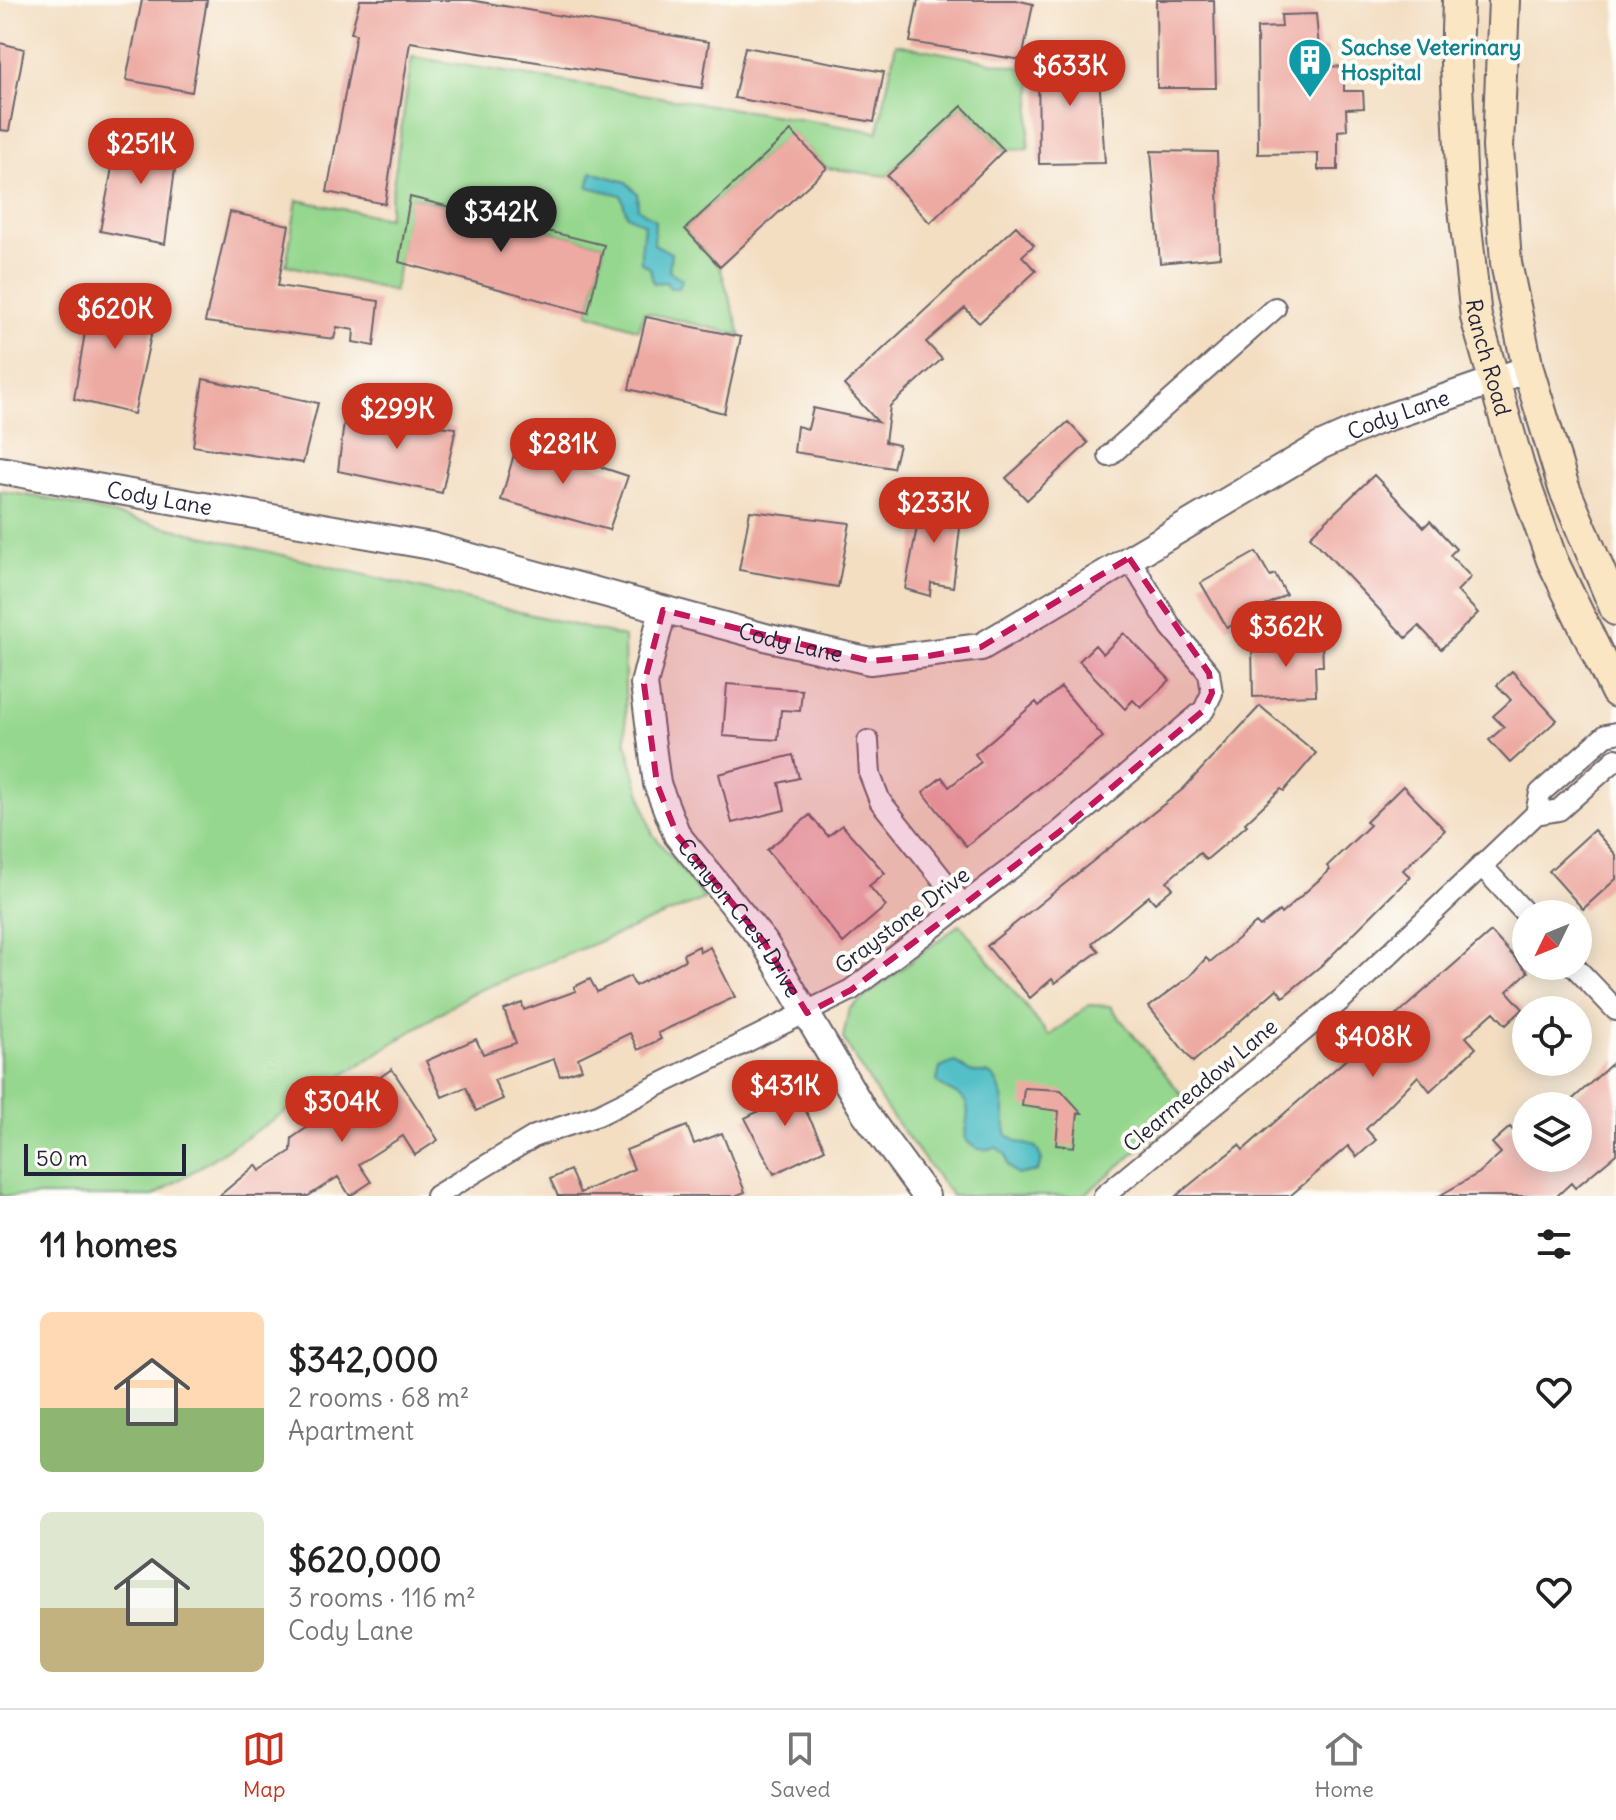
<!DOCTYPE html>
<meta charset="utf-8">
<style>
:root{--surface:#fff;--page:#f2f2f2;--text:#222;--muted:#767676;--line:#e0e0e0;--accent:#c8321e}
body{margin:0;font-family:Delius,sans-serif;background:var(--page);color:var(--text);height:100vh;display:flex;flex-direction:column;font-size:30px;white-space:nowrap}
*{box-sizing:border-box;margin:0}
p{font-size:26px;color:var(--muted)}
.icon{flex:none;width:44px;height:44px;fill:none;stroke:currentColor;stroke-width:2;stroke-linecap:round;stroke-linejoin:round}
.map{position:relative;height:1196px;overflow:hidden}
.side{display:flex;flex-direction:column;background:var(--surface);flex:1}
.side>*{flex:none}
.needle{width:52px;rotate:227deg}
.controls{position:absolute;left:1512px;top:900px;display:grid;gap:16px}
.controls a{display:grid;place-items:center;width:80px;height:80px;border-radius:50%;background:var(--surface);box-shadow:0 4px 20px #0003;font-size:40px}
.scale{position:absolute;left:24px;bottom:20px;width:162px;box-sizing:border-box;padding-left:8px;border:4px solid #22223b;border-top:0;font-size:22px;line-height:28px;white-space:nowrap;color:#22223b;-webkit-text-stroke:6px #fdfcf7;paint-order:stroke}
.price{position:absolute;translate:-50% -68px;padding:0 18px;border-radius:28px;background:var(--accent);color:#fff;font-size:26px;line-height:52px;filter:drop-shadow(0 2px 4px #0008)}
.price::after{content:'';position:absolute;left:50%;top:48px;width:24px;height:18px;margin-left:-12px;background:inherit;clip-path:polygon(0 0,100% 0,50% 100%)}
.price.current{background:#222;color:#fff}
ul{padding:0;list-style:none}
li{display:flex;align-items:center;gap:24px;height:200px;padding:0 40px}
li span{display:grid;place-items:center;flex:none;width:224px;height:160px;border-radius:12px;color:#555}
li>.icon{margin-inline-start:auto}
span .icon{width:96px;height:96px;fill:#fffc;stroke-width:1}
li b{font-size:34px}
h2{display:flex;justify-content:space-between;align-items:center;height:96px;padding:0 40px;font-size:34px}
.menu{display:flex;justify-content:space-around;align-items:center;height:112px;border-top:2px solid var(--line);background:var(--surface);font-size:22px;color:var(--muted)}
.menu a{display:grid;justify-items:center;gap:4px}
.menu .current{color:var(--accent)}
.map>svg:first-child{display:block}
.green{fill:#95d78e;stroke:#5c7c64;stroke-width:2}
.water{fill:#52c0c7;stroke:#3a7181;stroke-width:2}
.building{fill:#edaaa2}
.lines{fill:none;stroke-linecap:round;stroke-linejoin:round}
.minor-casing{stroke:#6b646a;stroke-width:24}
.tertiary-casing{stroke:#6b646a;stroke-width:30}
.secondary-casing{stroke:#6b646a;stroke-width:34}
.minor{stroke:#fff;stroke-width:20}
.tertiary{stroke:#fff;stroke-width:26}
.secondary{stroke:#fbe6c4;stroke-width:30}
.marked{fill:#c2185b;fill-opacity:0.2;stroke:#c2185b;stroke-width:6;stroke-dasharray:16 10;stroke-linejoin:round}
.labels{text-anchor:middle;dominant-baseline:central;stroke-width:8;stroke-linejoin:round;paint-order:stroke}
.culture-label{font-size:22px;font-weight:bold;fill:#0d838f;stroke:#fdfcf7;text-anchor:start}
.street-label{font-size:22px;fill:#22223b;stroke:#fdfcf7}
</style>
<div class="map">
<svg width="1616" height="1196" viewBox="0 0 1616 1196">
<rect width="100%" height="100%" fill="#fdfcf7"/>
<filter id="ink" filterUnits="userSpaceOnUse"><feTurbulence type="fractalNoise" baseFrequency=".0125" numOctaves="2"/><feDisplacementMap in="SourceGraphic" scale="16" xChannelSelector="R" yChannelSelector="G"/><feConvolveMatrix kernelMatrix="1 2 1 2 8 2 1 2 1" color-interpolation-filters="sRGB"/></filter>
<filter id="wash" filterUnits="userSpaceOnUse"><feTurbulence type="fractalNoise" baseFrequency=".006" numOctaves="4" result="noise"/><feDisplacementMap in="SourceGraphic" scale="32" xChannelSelector="R" yChannelSelector="G"/><feGaussianBlur stdDeviation="1.8" result="paint"/><feColorMatrix in="noise" values="0 0 0 0 0 0 0 0 0 0 0 0 0 0 0 0 0 1.4 0 .05"/><feComposite in="paint" operator="in"/></filter>
<g filter="url(#wash)">
<rect width="100%" height="100%" fill="#f3dec2"/>
<path class="green" d="M 896,44 L 1033,70 L 1028,149 L 1004,150 L 962,106 L 887,176 L 827,168 L 791,132 L 685,229 L 720,267 L 741,335 L 644,312 L 639,330 L 588,313 L 604,245 L 411,197 L 394,291 L 286,265 L 297,200 L 388,218 L 412,57 L 878,132 Z
M 0,491 L 49,499 L 624,637 L 626,742 L 652,833 L 704,899 L 470,994 L 154,1196 L 0,1196 Z
M 960,924 L 1049,1036 L 1089,1005 L 1110,1006 L 1191,1106 L 1083,1196 L 952,1196 L 885,1107 L 843,1038 L 849,1009 Z"/>
<path class="water" d="M 592,172 L 626,182 L 637,193 L 638,208 L 655,220 L 654,244 L 671,253 L 669,271 L 682,279 L 679,288 L 670,288 L 666,282 L 653,283 L 650,268 L 641,263 C 640,249 643,238 644,224 L 627,215 L 621,195 L 588,187 Z
M 954,1062 C 961,1064 964,1069 970,1072 C 976,1074 983,1072 989,1074 C 1005,1082 1004,1118 1006,1134 L 1017,1142 L 1036,1147 L 1042,1160 L 1037,1171 L 1017,1175 L 1008,1166 L 1006,1155 L 996,1147 C 983,1151 976,1151 966,1140 C 963,1129 970,1117 967,1106 C 963,1091 944,1093 937,1081 L 940,1068 Z"/>
<g id="blocks">
<path class="building" d="M 142,0 L 207,0 L 192,92 L 126,80 Z
M 360,0 L 470,0 L 709,42 L 702,88 L 410,42 L 385,204 L 327,192 L 356,34 L 351,33 Z
M 918,0 L 1016,0 L 1033,4 L 1022,60 L 910,42 Z
M 1156,0 L 1214,0 L 1216,88 L 1157,88 Z
M 1316,14 L 1319,49 L 1328,48 L 1329,66 L 1344,67 L 1344,91 L 1363,91 L 1364,108 L 1346,109 L 1347,130 L 1338,131 L 1338,170 L 1318,170 L 1318,153 L 1258,154 L 1257,28 L 1282,27 L 1281,15 Z
M 0,43 L 24,49 L 9,131 L 0,130 Z
M 745,47 L 884,72 L 874,122 L 734,98 Z
M 1097,47 L 1105,163 L 1039,164 L 1038,55 Z
M 962,106 L 1004,150 L 930,223 L 887,176 Z
M 120,126 L 179,139 L 165,244 L 100,231 Z
M 791,131 L 827,168 L 720,267 L 685,229 Z
M 1151,151 L 1217,152 L 1220,257 L 1160,263 Z
M 410,197 L 604,245 L 588,313 L 399,262 Z
M 230,212 L 289,225 L 278,286 L 379,301 L 374,346 L 353,342 L 354,330 L 337,327 L 334,339 L 205,322 Z
M 1016,226 L 1034,245 L 1022,256 L 1036,271 L 979,323 L 965,308 L 926,342 L 942,359 L 890,406 L 885,442 L 899,445 L 893,468 L 794,452 L 797,426 L 808,429 L 813,408 L 878,422 L 844,385 Z
M 92,290 L 158,303 L 134,414 L 74,399 Z
M 646,317 L 741,337 L 724,413 L 629,389 Z
M 203,379 L 318,403 L 303,463 L 193,446 Z
M 345,414 L 456,428 L 442,493 L 338,471 Z
M 1068,422 L 1088,443 L 1027,500 L 1006,478 Z
M 518,440 L 628,476 L 609,530 L 501,500 Z
M 1374,475 L 1424,527 L 1430,521 L 1456,549 L 1450,555 L 1471,577 L 1457,591 L 1478,613 L 1441,649 L 1419,626 L 1406,638 L 1310,536 Z
M 924,491 L 947,496 L 946,508 L 962,511 L 953,587 L 931,583 L 930,596 L 905,589 Z
M 750,511 L 850,523 L 838,587 L 739,570 Z
M 1256,552 L 1270,576 L 1275,574 L 1286,594 L 1227,628 L 1201,583 Z
M 1124,633 L 1170,680 L 1141,708 L 1133,700 L 1125,709 L 1079,661 L 1095,645 L 1103,654 Z
M 1322,643 L 1323,666 L 1315,666 L 1316,695 L 1253,697 L 1252,645 Z
M 1512,671 L 1557,720 L 1510,763 L 1489,740 L 1504,727 L 1493,716 L 1511,700 L 1497,685 Z
M 727,684 L 802,690 L 800,711 L 781,710 L 778,740 L 723,736 Z
M 1061,687 L 1103,737 L 966,846 L 923,792 L 942,777 L 949,787 L 981,762 L 975,754 L 1036,702 L 1039,706 Z
M 1260,706 L 1316,753 L 1284,791 L 1281,789 L 1245,823 L 1247,825 L 1231,839 L 1206,860 L 1200,853 L 1167,881 L 1173,888 L 1155,903 L 1149,896 L 1092,943 L 1099,951 L 1055,983 L 1052,979 L 1030,998 L 987,946 L 1183,789 Z
M 793,755 L 799,778 L 779,783 L 785,810 L 732,823 L 719,774 Z
M 1403,786 L 1445,830 L 1403,870 L 1410,877 L 1323,964 L 1283,997 L 1277,989 L 1193,1062 L 1149,1007 L 1190,976 L 1206,958 L 1210,962 L 1256,923 L 1260,927 L 1279,911 L 1281,914 L 1330,870 L 1327,866 L 1370,825 L 1366,822 Z
M 810,815 L 828,836 L 842,825 L 885,873 L 869,886 L 886,906 L 843,943 L 767,850 Z
M 1594,830 L 1616,855 L 1616,879 L 1583,909 L 1549,871 Z
M 1491,932 L 1528,972 L 1507,991 L 1523,1009 L 1506,1025 L 1494,1012 L 1466,1037 L 1476,1048 L 1430,1091 L 1418,1076 L 1366,1129 L 1376,1140 L 1357,1157 L 1348,1146 L 1290,1196 L 1176,1196 L 1239,1145 L 1243,1150 Z
M 699,946 L 700,952 L 710,947 L 735,997 L 658,1033 L 661,1039 L 638,1050 L 630,1033 L 578,1058 L 582,1069 L 560,1076 L 554,1059 L 494,1080 L 503,1099 L 476,1111 L 466,1087 L 442,1097 L 426,1061 L 476,1039 L 483,1054 L 516,1043 L 504,1010 L 522,1003 L 524,1010 L 576,991 L 574,987 L 590,979 L 597,992 L 630,976 L 635,986 L 685,960 L 683,954 Z
M 1616,1060 L 1616,1154 L 1575,1188 L 1571,1183 L 1557,1196 L 1439,1196 L 1479,1173 L 1501,1153 L 1492,1143 L 1510,1127 L 1526,1145 L 1526,1158 L 1578,1158 L 1578,1106 L 1565,1106 Z
M 392,1069 L 438,1140 L 415,1155 L 403,1136 L 359,1164 L 371,1182 L 350,1196 L 338,1177 L 308,1196 L 219,1196 L 256,1165 L 260,1171 L 291,1151 L 292,1138 Z
M 788,1076 L 825,1149 L 774,1174 L 745,1118 L 775,1103 L 766,1087 Z
M 1024,1088 L 1061,1090 L 1082,1113 L 1078,1113 L 1074,1147 L 1056,1145 L 1059,1111 L 1022,1106 Z
M 687,1126 L 694,1144 L 722,1133 L 745,1192 L 735,1196 L 558,1196 L 550,1179 L 570,1170 L 580,1193 L 634,1169 L 626,1150 Z"/>
</g>
</g>
<g filter="url(#ink)">
<use href="#blocks" fill-opacity="0" stroke="#6b646a" stroke-width="2"/>
<g class="lines">
<g class="minor-casing">
<path id="minor" d="M 1109,456 L 1275,308
M 868,741 L 870,775 L 880,801 L 963,905
M 1536,814 L 1540,793 L 1606,735 L 1616,733
M 1481,865 L 1526,914
M 1574,966 L 1616,1010
M 436,1196 L 535,1136 L 598,1115 L 851,990 L 1059,832 L 1204,710 L 1212,693 L 1209,673 L 1171,627 L 1129,558
M 1104,1196 L 1342,999 L 1536,814 L 1559,810 L 1616,759"/>
</g>
<g class="tertiary-casing">
<g id="tertiary">
<path id="s1" d="M 0,470 L 431,546 L 769,638 L 870,661 L 981,647 L 1320,446 L 1374,422 L 1528,369"/>
<path id="s2" d="M 663,610 L 644,684 L 657,784 L 677,835 L 764,942 L 865,1113 L 926,1196"/>
</g>
</g>
<g class="secondary-casing">
<g id="secondary">
<path id="s3" d="M 1458,0 L 1456,63 L 1462,190 L 1476,317 L 1519,467 L 1552,560 L 1616,692"/>
<path d="M 1504,0 L 1498,147 L 1506,263 L 1528,369 L 1564,488 L 1616,610"/>
</g>
</g>
<use href="#minor" class="minor"/>
<use href="#tertiary" class="tertiary"/>
<use href="#secondary" class="secondary"/>
</g>
</g>
<path class="marked" d="M 1129,558 L 1209,673 L 1212,693 L 1204,710 L 1059,832 L 851,990 L 807,1013 L 764,942 L 677,835 L 657,784 L 644,684 L 663,610 L 870,661 L 928,656 L 981,647 Z"/>
<defs>
<g id="building-pin" transform="scale(2.3)"><path d="M0 17L-7.5 6A9.5 9.5 0 1 1 7.5 6Z" fill="#0f9aa8" stroke="#fdfcf7"/><path d="M-4-6H4V6H1V3H-1V6H-4ZM-2.5-4.3h1.7v1.8h-1.7ZM.8-4.3h1.7v1.8H.8ZM-2.5-1h1.7V.8h-1.7ZM.8-1h1.7V.8H.8Z" fill="#fff"/></g>
</defs>
<g fill-rule="evenodd">
<use href="#building-pin" x="1310" y="60"/>
</g>
<g class="labels">
<g class="culture-label">
<text x="1341" y="47">Sachse Veterinary<tspan x="1341" dy="25">Hospital</tspan></text>
</g>
<g class="street-label">
<text stroke="none"><textPath href="#s3" startOffset="360">Ranch Road</textPath></text>
<text stroke="none"><textPath href="#s1" startOffset="1482">Cody Lane</textPath></text>
<text stroke="none"><textPath href="#s1" startOffset="162">Cody Lane</textPath></text>
<text stroke="none"><textPath href="#s1" startOffset="810">Cody Lane</textPath></text>
<text stroke="none"><textPath href="#s2" startOffset="336">Canyon Crest Drive</textPath></text>
<text transform="translate(902 920) rotate(-37)">Graystone Drive</text>
<text transform="translate(1200 1085) rotate(-40)">Clearmeadow Lane</text>
</g>
</g>
</svg>
<div class="controls">
<a><svg class="needle" viewBox="-14 -14 28 28"><path d="M0-13l5 13h-10z" fill="#e53935"/><path d="M0 13l5-13h-10z" fill="#767676"/></svg></a>
<a><svg class="icon" aria-label="locate" viewBox="0 0 24 24"><circle cx="12" cy="12" r="6"/><path d="M12 2v4M12 18v4M2 12h4M18 12h4"/></svg></a>
<a><svg class="icon" aria-label="layers" viewBox="0 0 24 24"><path d="M12 4l9 5-9 5-9-5zM3 14l9 5 9-5"/></svg></a>
</div>
<div class="scale">50 m</div>
<b class="price" style="left:1070px;top:108px">$633K</b>
<b class="price" style="left:141px;top:186px">$251K</b>
<b class="price current" style="left:501px;top:254px">$342K</b>
<b class="price" style="left:115px;top:351px">$620K</b>
<b class="price" style="left:397px;top:451px">$299K</b>
<b class="price" style="left:563px;top:486px">$281K</b>
<b class="price" style="left:934px;top:545px">$233K</b>
<b class="price" style="left:1286px;top:669px">$362K</b>
<b class="price" style="left:1373px;top:1079px">$408K</b>
<b class="price" style="left:785px;top:1128px">$431K</b>
<b class="price" style="left:342px;top:1144px">$304K</b>
</div>
<section class="side">
<h2>11 homes<svg class="icon" aria-label="filters" viewBox="0 0 24 24"><path d="M4 7h16M4 17h16"/><circle cx="9" cy="7" r="2"/><circle cx="15" cy="17" r="2"/></svg></h2>
<ul>
<li><span style="background:linear-gradient(#ffd9b3 60%,#8fb573 0)"><svg class="icon" aria-label="home" viewBox="0 0 24 24"><path d="M3 11l9-7 9 7M6 9v11h12V9"/></svg></span><div><b>$342,000</b><p>2 rooms · 68 m²</p><p>Apartment</p></div><svg class="icon" aria-label="heart" viewBox="0 0 24 24"><path d="M12 20l-8-8c-3-5 5-10 8-4 3-6 11-1 8 4z"/></svg></li>
<li><span style="background:linear-gradient(#dfe7d0 60%,#c2b280 0)"><svg class="icon" aria-label="home" viewBox="0 0 24 24"><path d="M3 11l9-7 9 7M6 9v11h12V9"/></svg></span><div><b>$620,000</b><p>3 rooms · 116 m²</p><p>Cody Lane</p></div><svg class="icon" aria-label="heart" viewBox="0 0 24 24"><path d="M12 20l-8-8c-3-5 5-10 8-4 3-6 11-1 8 4z"/></svg></li>
</ul>
</section>
<nav class="menu">
<a class="current"><svg class="icon" aria-label="map" viewBox="0 0 24 24"><path d="M3 6l6-2 6 2 6-2v14l-6 2-6-2-6 2zM9 4v14M15 6v14"/></svg>Map</a>
<a><svg class="icon" aria-label="saved" viewBox="0 0 24 24"><path d="M7 4h10v16l-5-4-5 4z"/></svg>Saved</a>
<a><svg class="icon" aria-label="home" viewBox="0 0 24 24"><path d="M3 11l9-7 9 7M6 9v11h12V9"/></svg>Home</a>
</nav>
